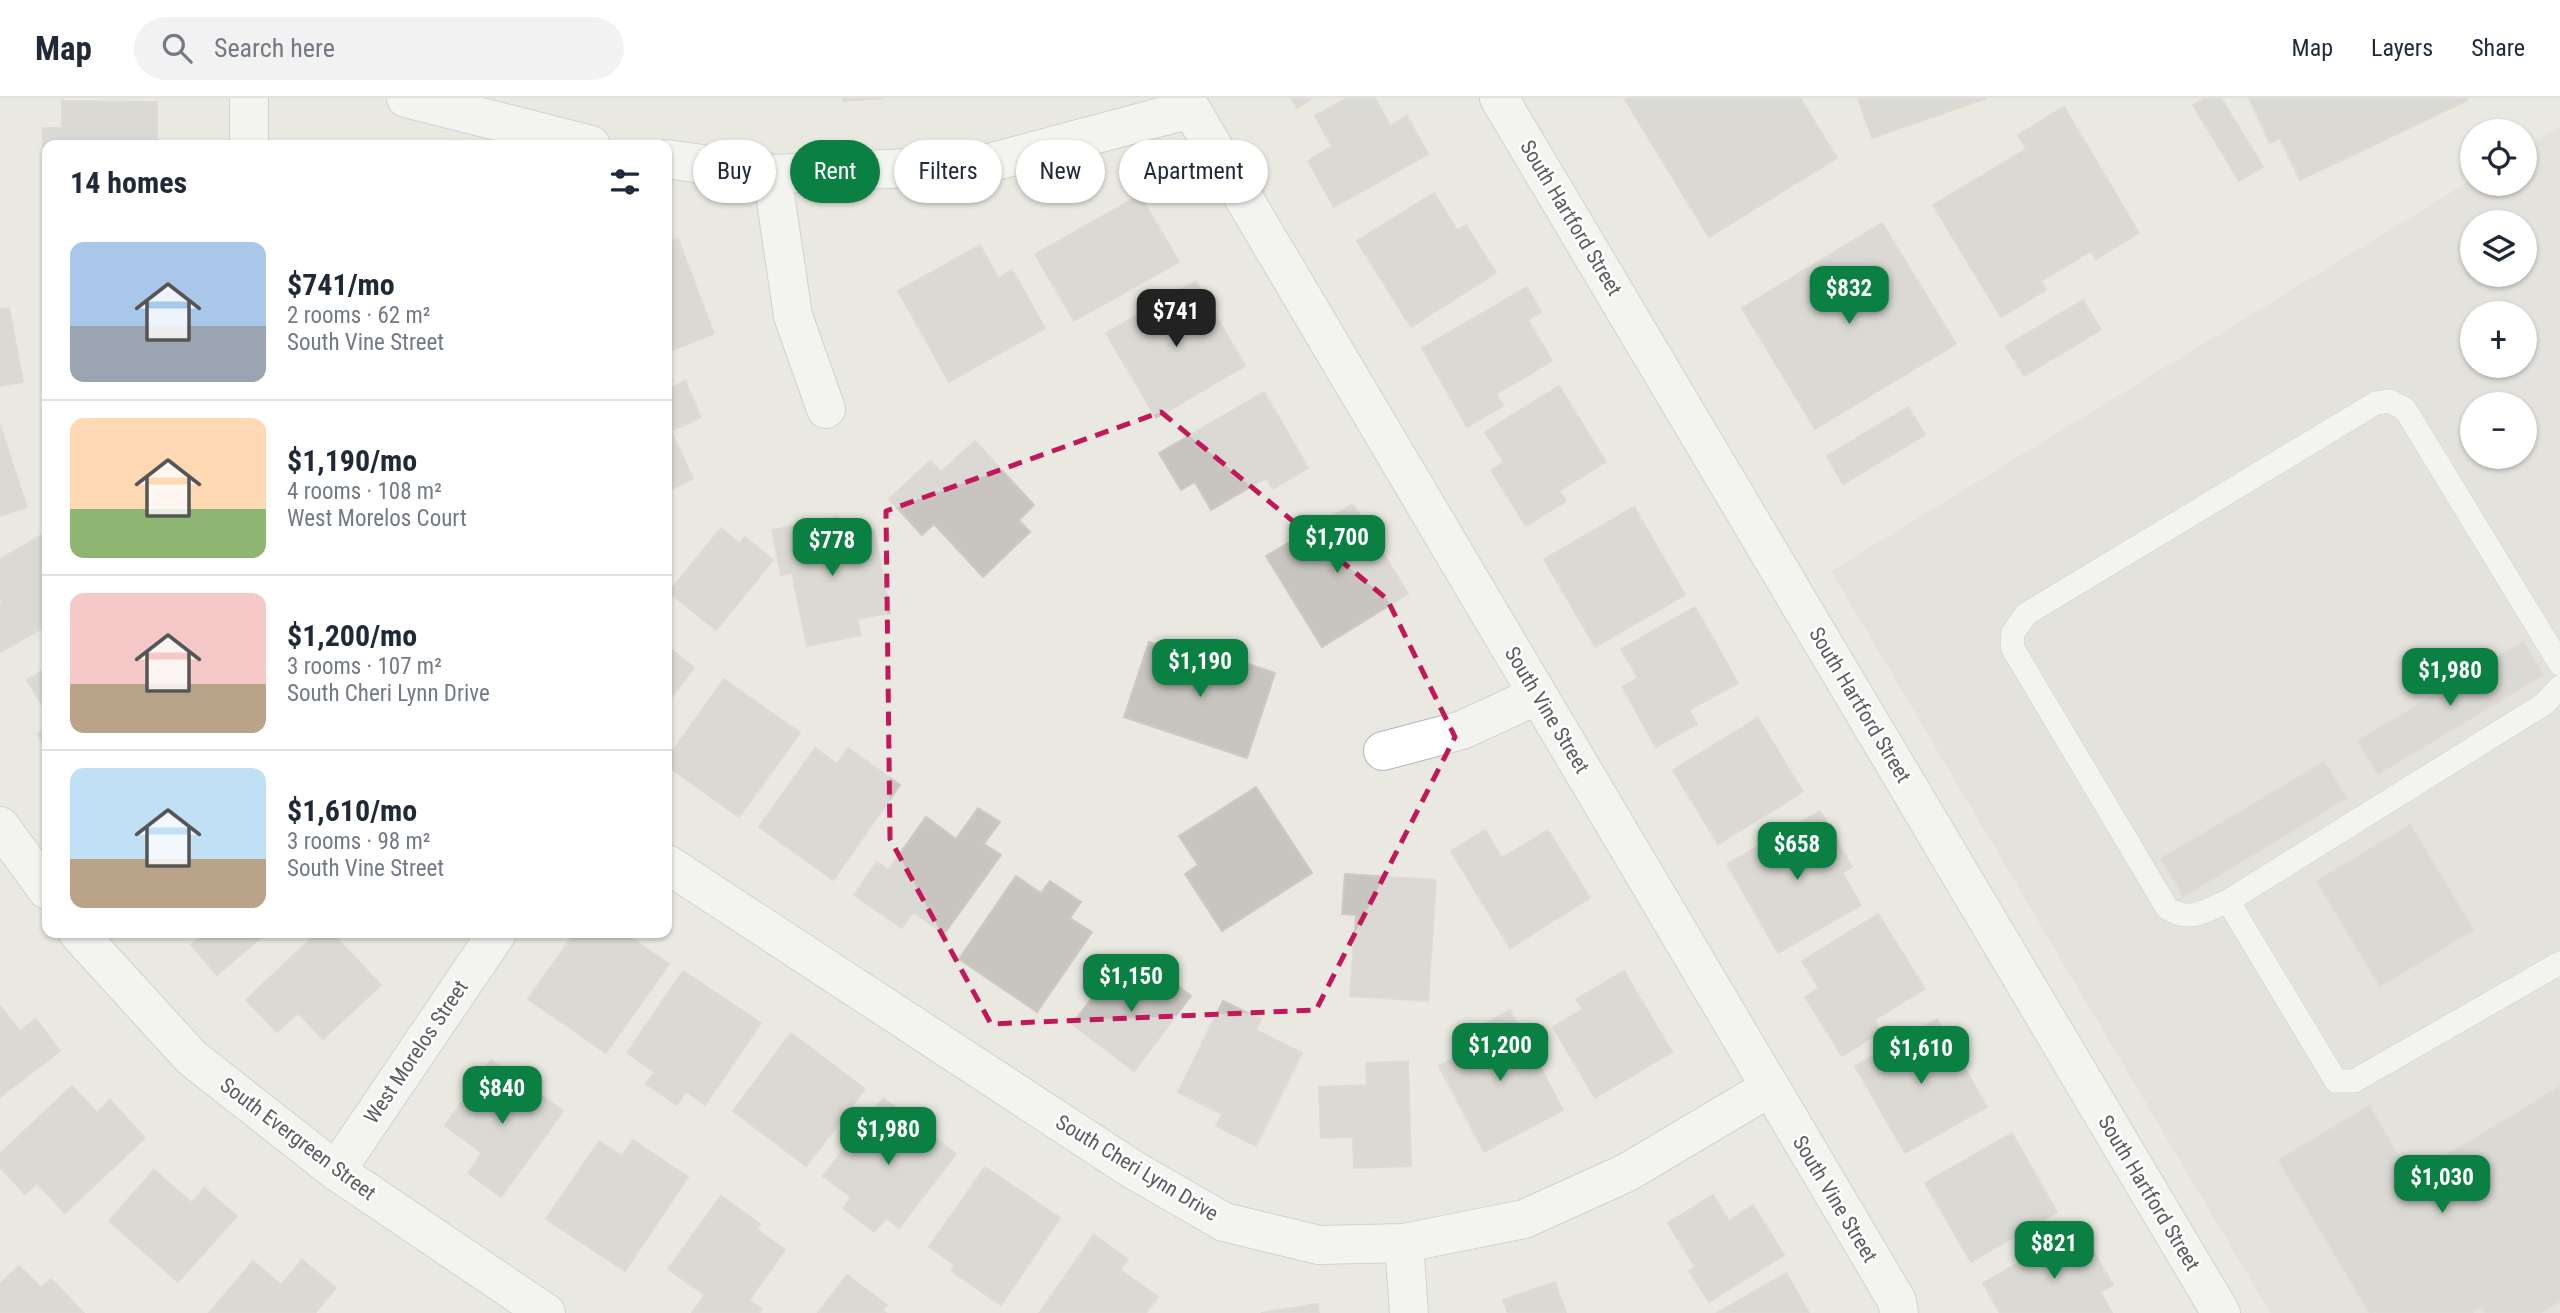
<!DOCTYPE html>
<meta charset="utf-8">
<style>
:root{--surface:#fff;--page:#f2f2f3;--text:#1f2937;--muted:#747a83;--line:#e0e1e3;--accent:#0b8043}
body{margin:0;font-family:"Roboto Condensed",sans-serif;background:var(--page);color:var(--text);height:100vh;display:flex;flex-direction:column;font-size:26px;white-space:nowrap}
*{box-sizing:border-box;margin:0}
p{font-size:23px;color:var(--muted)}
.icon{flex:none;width:38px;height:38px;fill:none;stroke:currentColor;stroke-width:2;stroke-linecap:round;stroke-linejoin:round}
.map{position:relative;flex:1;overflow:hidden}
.details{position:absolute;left:42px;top:42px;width:630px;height:798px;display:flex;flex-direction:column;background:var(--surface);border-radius:14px;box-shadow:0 2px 5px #0004}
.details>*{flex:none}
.top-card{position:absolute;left:693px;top:42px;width:665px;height:63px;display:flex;gap:14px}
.fabs{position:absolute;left:2460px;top:21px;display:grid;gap:14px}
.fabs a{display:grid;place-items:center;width:77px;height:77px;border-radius:50%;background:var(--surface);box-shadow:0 2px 5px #0004;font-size:35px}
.price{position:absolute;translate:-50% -60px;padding:0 16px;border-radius:14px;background:var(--accent);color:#fff;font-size:23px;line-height:46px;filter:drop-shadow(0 2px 4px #0008)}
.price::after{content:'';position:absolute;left:50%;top:42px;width:21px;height:16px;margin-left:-10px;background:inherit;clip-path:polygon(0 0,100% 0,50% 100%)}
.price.current{background:#222;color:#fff}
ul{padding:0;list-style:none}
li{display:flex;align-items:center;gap:21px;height:175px;padding:0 28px}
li+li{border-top:2px solid var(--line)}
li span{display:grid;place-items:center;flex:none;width:196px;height:140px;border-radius:14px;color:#555}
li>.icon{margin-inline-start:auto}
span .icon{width:84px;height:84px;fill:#fffc;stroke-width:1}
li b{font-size:30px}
h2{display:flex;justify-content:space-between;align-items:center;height:84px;padding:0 28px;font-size:30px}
.pill{padding:0 24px;border-radius:32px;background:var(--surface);box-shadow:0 2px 5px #0004;font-size:24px;line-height:63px}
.pill.current{background:var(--accent);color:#fff}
header{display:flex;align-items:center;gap:42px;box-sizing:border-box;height:98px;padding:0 35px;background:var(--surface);border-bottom:2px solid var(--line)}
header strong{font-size:33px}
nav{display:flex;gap:38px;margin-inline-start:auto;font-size:24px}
.search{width:490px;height:63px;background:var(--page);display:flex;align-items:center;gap:18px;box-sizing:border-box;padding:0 24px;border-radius:38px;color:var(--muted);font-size:26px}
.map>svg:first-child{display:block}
.industrial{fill:#dcdad5;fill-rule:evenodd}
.building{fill:#c8c5c0;stroke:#cecac0;stroke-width:2}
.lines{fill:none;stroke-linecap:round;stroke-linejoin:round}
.service-casing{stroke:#b3b6ba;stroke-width:24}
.minor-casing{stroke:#b3b6ba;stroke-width:40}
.service{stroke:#fff;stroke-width:23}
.minor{stroke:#fff;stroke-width:38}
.marked{fill:none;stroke:#c2185b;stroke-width:5;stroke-dasharray:14 9;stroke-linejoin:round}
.labels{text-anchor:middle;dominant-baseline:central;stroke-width:5;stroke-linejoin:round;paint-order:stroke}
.street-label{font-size:21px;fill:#595c60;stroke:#fff}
</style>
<header>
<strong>Map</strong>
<div class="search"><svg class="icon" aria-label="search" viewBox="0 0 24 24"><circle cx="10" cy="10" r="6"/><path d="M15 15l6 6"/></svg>Search here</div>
<nav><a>Map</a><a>Layers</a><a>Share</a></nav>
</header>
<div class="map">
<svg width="2560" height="1215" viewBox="0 0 2560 1215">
<rect width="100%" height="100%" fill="#eae9e1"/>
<path class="industrial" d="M 2560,28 L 2560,1215 L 2270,1215 L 1831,473 L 2473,81 L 2473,86 L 2525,86 L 2525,49 ZM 2473,124 L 2525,124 L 2525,177 L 2473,177 ZM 2473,215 L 2525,215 L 2525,268 L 2473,268 ZM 2473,306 L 2525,306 L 2525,359 L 2473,359 Z"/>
<path class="building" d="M 843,0 L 884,0 L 843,3 Z
M 1291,0 L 1312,0 L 1297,10 Z
M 1347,0 L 1375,0 L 1390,28 L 1407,18 L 1428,56 L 1334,109 L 1308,63 L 1332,48 L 1315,18 Z
M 1624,0 L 1800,0 L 1837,60 L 1709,139 Z
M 1858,0 L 1987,0 L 1872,40 Z
M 2205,0 L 2221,0 L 2263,69 L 2239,83 L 2193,7 Z
M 2249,0 L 2467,0 L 2468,2 L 2300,82 L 2280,40 L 2270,45 Z
M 62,3 L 157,4 L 157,47 L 47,47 L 47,70 L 43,70 L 43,30 L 62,30 Z
M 2064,9 L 2139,135 L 2096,161 L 2091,153 L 2041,183 L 2046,192 L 2001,219 L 1933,107 L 2026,51 L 2018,37 Z
M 1434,95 L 1457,132 L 1466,127 L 1496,175 L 1411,229 L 1357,143 Z
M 1140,97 L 1179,164 L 1074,223 L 1035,156 Z
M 1882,125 L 1956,246 L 1815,331 L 1742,210 Z
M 678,141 L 714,236 L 667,254 L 667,145 Z
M 980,147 L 998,180 L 1012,172 L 1045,230 L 949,284 L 898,193 Z
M 1196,183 L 1245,268 L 1156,320 L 1106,235 Z
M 1527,189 L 1541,214 L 1528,222 L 1552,263 L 1496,296 L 1503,308 L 1467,329 L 1422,250 Z
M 2083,202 L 2101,232 L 2024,278 L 2006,248 Z
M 9,210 L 23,284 L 0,288 L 0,211 Z
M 685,283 L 701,319 L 671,333 L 693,381 L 667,393 L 667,292 Z
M 1559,288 L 1606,364 L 1559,393 L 1566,403 L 1526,428 L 1491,372 L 1504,364 L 1485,334 Z
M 1264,294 L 1308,370 L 1273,391 L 1266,380 L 1211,412 L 1195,384 L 1181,392 L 1159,355 Z
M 1908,309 L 1925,337 L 1843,386 L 1827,358 Z
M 0,328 L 27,409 L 0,418 Z
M 975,343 L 1034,407 L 1019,422 L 1030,434 L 983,479 L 934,426 L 922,437 L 889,401 L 930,363 L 941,374 Z
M 1353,406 L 1408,496 L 1322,549 L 1266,458 Z
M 1634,409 L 1685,497 L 1595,549 L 1544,461 Z
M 838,419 L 842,438 L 874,432 L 890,515 L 857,521 L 861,537 L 807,548 L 792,475 L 781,477 L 772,432 Z
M 721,430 L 739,445 L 745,439 L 773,462 L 716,532 L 669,494 Z
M 47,434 L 47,528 L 0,554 L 0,506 L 3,504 L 0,499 L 0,461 Z
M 1695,509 L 1738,585 L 1689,612 L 1697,626 L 1656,649 L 1622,589 L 1638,580 L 1621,551 Z
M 1149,544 L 1233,572 L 1237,562 L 1275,575 L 1247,660 L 1124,619 Z
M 2523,544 L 2543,577 L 2378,676 L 2358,643 Z
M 667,548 L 694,570 L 667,605 Z
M 47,570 L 47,615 L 27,582 Z
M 724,581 L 800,635 L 739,719 L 667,668 L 667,661 Z
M 1758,620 L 1803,694 L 1718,746 L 1673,672 Z
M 47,631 L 47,652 L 38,636 Z
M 815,650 L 837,666 L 848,650 L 900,687 L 833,782 L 759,729 Z
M 2324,664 L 2346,700 L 2184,798 L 2161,761 Z
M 1256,689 L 1312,775 L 1222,833 L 1185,776 L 1198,767 L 1179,738 Z
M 978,710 L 1000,724 L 984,746 L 1001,757 L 944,836 L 913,814 L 902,830 L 854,797 L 877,764 L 888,772 L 926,719 L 956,741 Z
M 1820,713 L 1852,769 L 1842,775 L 1861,807 L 1778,855 L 1727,766 Z
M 2410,727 L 2473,832 L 2380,888 L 2317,783 Z
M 1485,732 L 1502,760 L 1548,732 L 1590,800 L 1510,850 L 1451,753 Z
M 1345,776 L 1436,782 L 1428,903 L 1350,898 L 1356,817 L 1342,816 Z
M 1016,778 L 1041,795 L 1050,783 L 1081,804 L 1070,820 L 1092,834 L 1037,914 L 959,861 Z
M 1878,816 L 1925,891 L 1874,922 L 1881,934 L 1842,958 L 1805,899 L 1819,890 L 1802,863 Z
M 206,835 L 266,835 L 217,877 L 191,847 Z
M 317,835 L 332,835 L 381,887 L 323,941 L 298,915 L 277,934 L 246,902 Z
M 575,835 L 624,835 L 669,866 L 606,955 L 528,901 Z
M 1116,869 L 1140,887 L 1154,869 L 1191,898 L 1134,973 L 1072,926 Z
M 683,873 L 761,925 L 705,1007 L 686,993 L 677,1007 L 646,986 L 655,974 L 627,955 Z
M 1624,873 L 1672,954 L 1595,1000 L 1553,929 L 1583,911 L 1576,901 Z
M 1223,903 L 1261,921 L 1256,932 L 1302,955 L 1256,1048 L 1216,1028 L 1222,1016 L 1178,994 Z
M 0,908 L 20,933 L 36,921 L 60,953 L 0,999 Z
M 1510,912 L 1563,1012 L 1484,1054 L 1439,968 L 1468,953 L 1461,939 Z
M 1937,921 L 1987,1009 L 1905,1055 L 1855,968 Z
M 791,935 L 865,991 L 806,1068 L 733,1013 Z
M 491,962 L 563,1013 L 501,1099 L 468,1075 L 482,1055 L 445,1028 Z
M 1408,963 L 1411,1068 L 1354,1070 L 1353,1039 L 1321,1040 L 1319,989 L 1367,987 L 1366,965 Z
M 72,988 L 97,1015 L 110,1002 L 145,1040 L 65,1115 L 37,1085 L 25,1096 L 0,1069 L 0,1056 Z
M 2560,989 L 2560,1203 L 2540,1215 L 2486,1215 L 2482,1208 L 2471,1215 L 2370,1215 L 2279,1062 L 2369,1008 L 2410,1079 Z
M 883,1000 L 956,1056 L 899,1130 L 886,1120 L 874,1134 L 843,1110 L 851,1099 L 823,1078 Z
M 2012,1035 L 2057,1114 L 1971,1164 L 1925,1085 Z
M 633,1042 L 688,1079 L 625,1173 L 546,1121 L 599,1043 L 622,1058 Z
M 985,1069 L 1060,1120 L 1001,1207 L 951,1173 L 955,1167 L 929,1149 Z
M 154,1072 L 192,1105 L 204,1090 L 237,1118 L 178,1184 L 109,1123 Z
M 1713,1097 L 1729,1123 L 1753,1107 L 1784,1157 L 1709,1204 L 1689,1173 L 1695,1169 L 1668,1125 Z
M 721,1098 L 760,1126 L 756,1131 L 785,1152 L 749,1202 L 762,1211 L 759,1215 L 692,1215 L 705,1197 L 668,1171 Z
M 2080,1130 L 2113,1187 L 2100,1194 L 2112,1215 L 2000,1215 L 1983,1185 Z
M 1094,1137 L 1128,1161 L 1120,1172 L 1158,1199 L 1146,1215 L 1039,1215 Z
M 302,1162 L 336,1190 L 315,1215 L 209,1215 L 253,1163 L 281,1187 Z
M 19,1168 L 41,1190 L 51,1181 L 84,1215 L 0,1215 L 0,1186 Z
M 1786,1175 L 1809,1215 L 1717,1215 Z
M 847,1177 L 887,1207 L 882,1212 L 886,1215 L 818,1215 Z
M 1555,1184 L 1566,1215 L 1508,1215 L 1503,1202 Z
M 1318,1206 L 1319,1215 L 1261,1215 Z"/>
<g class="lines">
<g class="service-casing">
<path id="service" d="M 2560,566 L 2405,311 L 2390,303 L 2376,305 L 2026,516 L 2013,535 L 2012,549 L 2167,810 C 2189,825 2206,813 2228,803 L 2544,606 L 2560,589
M 2228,803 L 2336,983 L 2354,983 L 2560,865"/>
</g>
<g class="minor-casing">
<path id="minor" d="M 406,0 L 591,47
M 1499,0 L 2221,1215
M 249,47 L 249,0
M 667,61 L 772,76 L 981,67 L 1191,11 L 1897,1203 L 1899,1215
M 772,76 L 793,218 L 826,311
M 1383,653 L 1462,632 L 1538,597
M 0,728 L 47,792
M 667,766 L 1132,1071 L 1224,1124 L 1319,1147 L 1404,1145 L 1524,1121 L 1626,1075 L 1769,990
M 78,835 L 192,960 L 336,1073 L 546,1215
M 336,1073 L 497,835
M 1404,1145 L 1409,1215"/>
</g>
<use href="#service" class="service"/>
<use href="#minor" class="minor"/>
</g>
<path d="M0 0H2560V1215H0ZM 1161,314 L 1387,501 L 1455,639 L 1316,912 L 991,926 L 890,741 L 886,413 Z" fill="#eae9e1" fill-opacity=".55" fill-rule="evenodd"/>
<path class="marked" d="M 1161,314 L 1387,501 L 1455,639 L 1316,912 L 991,926 L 890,741 L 886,413 Z"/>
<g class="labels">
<g class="street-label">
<text transform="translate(1571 120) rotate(59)">South Hartford Street</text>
<text transform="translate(1860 607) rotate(59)">South Hartford Street</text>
<text transform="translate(1547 612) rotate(59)">South Vine Street</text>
<text transform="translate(416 954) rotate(-56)">West Morelos Street</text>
<text transform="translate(298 1041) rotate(37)">South Evergreen Street</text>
<text transform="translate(1137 1070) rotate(31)">South Cheri Lynn Drive</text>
<text transform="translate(2149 1095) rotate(59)">South Hartford Street</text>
<text transform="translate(1835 1101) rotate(59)">South Vine Street</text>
</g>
</g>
</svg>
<div class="fabs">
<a><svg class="icon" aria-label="locate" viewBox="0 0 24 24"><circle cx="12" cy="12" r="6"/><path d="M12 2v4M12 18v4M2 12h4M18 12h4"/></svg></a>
<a><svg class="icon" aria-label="layers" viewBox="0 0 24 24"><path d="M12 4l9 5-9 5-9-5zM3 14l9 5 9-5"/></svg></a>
<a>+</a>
<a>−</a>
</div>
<b class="price" style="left:1849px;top:228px">$832</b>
<b class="price current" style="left:1176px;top:251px">$741</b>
<b class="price" style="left:1337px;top:477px">$1,700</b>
<b class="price" style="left:832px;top:480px">$778</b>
<b class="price" style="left:1200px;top:601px">$1,190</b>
<b class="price" style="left:2450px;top:610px">$1,980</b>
<b class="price" style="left:1797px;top:784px">$658</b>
<b class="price" style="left:1131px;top:916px">$1,150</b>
<b class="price" style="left:1500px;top:985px">$1,200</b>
<b class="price" style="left:1921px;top:988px">$1,610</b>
<b class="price" style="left:502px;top:1028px">$840</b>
<b class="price" style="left:888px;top:1069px">$1,980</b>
<b class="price" style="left:2442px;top:1117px">$1,030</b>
<b class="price" style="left:2054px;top:1183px">$821</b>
<div class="top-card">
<a class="pill">Buy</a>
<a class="pill current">Rent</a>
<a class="pill">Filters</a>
<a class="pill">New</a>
<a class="pill">Apartment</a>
</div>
<section class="details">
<h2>14 homes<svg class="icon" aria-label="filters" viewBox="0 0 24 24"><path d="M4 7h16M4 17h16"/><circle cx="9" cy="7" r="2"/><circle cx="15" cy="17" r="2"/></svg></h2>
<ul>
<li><span style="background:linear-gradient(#a9c7e8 60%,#9aa5b1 0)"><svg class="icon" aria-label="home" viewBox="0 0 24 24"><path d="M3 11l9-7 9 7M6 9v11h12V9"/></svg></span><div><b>$741/mo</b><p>2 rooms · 62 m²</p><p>South Vine Street</p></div></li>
<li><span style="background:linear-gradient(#ffd9b3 65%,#8fb573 0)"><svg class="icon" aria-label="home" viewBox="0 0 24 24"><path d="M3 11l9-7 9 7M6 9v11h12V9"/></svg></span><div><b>$1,190/mo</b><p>4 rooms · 108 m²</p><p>West Morelos Court</p></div></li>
<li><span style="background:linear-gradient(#f6c9c9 65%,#b9a48a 0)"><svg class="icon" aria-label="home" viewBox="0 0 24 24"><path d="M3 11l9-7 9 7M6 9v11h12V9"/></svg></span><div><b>$1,200/mo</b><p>3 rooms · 107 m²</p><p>South Cheri Lynn Drive</p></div></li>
<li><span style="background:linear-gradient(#bfe0f5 65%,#b9a48a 0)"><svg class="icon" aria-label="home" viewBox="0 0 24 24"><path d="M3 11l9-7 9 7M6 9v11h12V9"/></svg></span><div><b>$1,610/mo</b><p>3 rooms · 98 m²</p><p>South Vine Street</p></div></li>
</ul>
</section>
</div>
